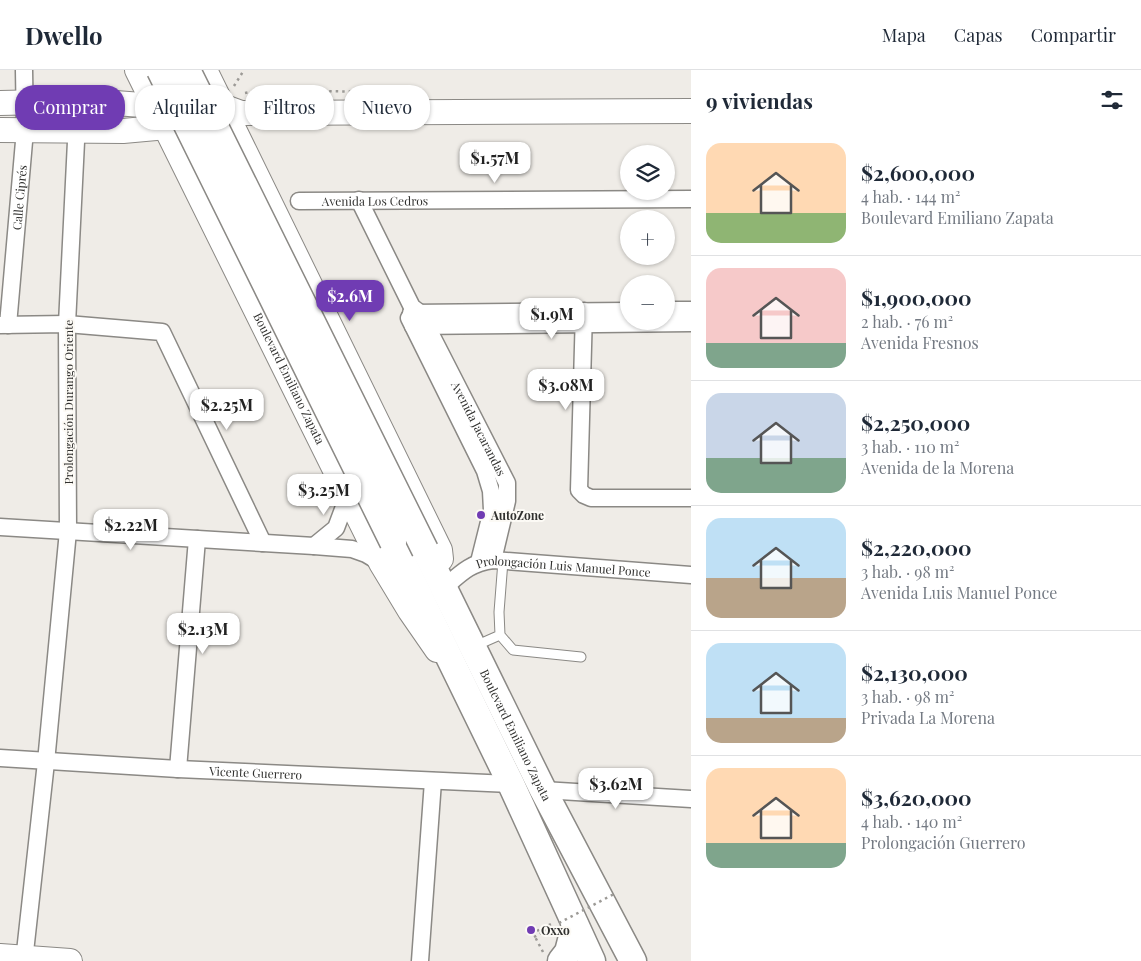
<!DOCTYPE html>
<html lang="es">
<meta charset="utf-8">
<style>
:root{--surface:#fff;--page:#f6f6f7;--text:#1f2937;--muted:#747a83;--line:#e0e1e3;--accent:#703cb3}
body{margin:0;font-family:"Playfair Display",serif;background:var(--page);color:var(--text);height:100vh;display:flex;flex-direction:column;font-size:19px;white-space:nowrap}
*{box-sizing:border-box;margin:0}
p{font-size:16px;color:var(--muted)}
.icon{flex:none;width:28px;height:28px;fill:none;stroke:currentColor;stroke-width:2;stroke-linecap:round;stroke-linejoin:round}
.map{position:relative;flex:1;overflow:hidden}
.sheet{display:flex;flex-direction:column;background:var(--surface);width:450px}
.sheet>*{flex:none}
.guide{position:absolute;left:15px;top:15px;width:475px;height:45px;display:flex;gap:10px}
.controls{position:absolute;left:620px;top:75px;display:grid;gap:10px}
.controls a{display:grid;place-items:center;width:55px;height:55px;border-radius:50%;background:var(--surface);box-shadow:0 1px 4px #0004;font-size:25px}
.price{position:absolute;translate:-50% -42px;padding:0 11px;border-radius:10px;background:#fff;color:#222;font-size:16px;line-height:32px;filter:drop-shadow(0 1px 2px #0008)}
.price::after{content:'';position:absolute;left:50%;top:30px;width:15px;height:11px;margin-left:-8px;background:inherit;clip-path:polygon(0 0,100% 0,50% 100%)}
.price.active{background:var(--accent);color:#fff}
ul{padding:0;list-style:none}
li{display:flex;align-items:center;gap:15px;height:125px;padding:0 15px}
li+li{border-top:1px solid var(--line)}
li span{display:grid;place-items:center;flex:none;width:140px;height:100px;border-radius:15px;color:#555}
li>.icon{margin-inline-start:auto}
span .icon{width:60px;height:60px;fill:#fffc;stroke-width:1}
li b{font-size:21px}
h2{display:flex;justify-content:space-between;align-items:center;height:60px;padding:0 15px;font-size:21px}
.chip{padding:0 18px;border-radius:20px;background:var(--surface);box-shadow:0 1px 4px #0004;font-size:18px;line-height:45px}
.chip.active{background:var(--accent);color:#fff}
header{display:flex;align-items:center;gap:30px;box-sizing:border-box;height:70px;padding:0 25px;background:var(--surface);border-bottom:1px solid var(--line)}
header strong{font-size:24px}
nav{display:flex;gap:28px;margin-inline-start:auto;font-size:18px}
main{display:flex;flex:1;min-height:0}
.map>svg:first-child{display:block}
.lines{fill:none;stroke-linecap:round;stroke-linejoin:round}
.lane-casing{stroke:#8b8985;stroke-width:11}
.street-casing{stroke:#8b8985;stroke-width:19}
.secondary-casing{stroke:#8b8985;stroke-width:26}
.primary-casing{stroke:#8b8985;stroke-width:29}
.path{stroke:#9c9a96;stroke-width:2.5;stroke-dasharray:2.5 4;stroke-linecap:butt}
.lane{stroke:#fff;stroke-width:9}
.street{stroke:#fff;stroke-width:16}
.secondary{stroke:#fff;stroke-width:24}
.primary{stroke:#fff;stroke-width:26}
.primary-bridge-casing{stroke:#8b8985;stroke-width:29;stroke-linecap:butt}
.path-bridge{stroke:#9c9a96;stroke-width:2.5;stroke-dasharray:2.5 4;stroke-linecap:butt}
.primary-bridge{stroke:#fff;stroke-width:26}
.poi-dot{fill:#703cb3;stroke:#fcfaf5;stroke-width:2}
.labels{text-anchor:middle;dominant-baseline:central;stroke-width:4;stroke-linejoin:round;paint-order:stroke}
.street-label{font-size:12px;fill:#31312f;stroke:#fcfaf5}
.poi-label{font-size:12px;font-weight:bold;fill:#31312f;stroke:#fcfaf5;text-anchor:start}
</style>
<header>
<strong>Dwello</strong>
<nav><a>Mapa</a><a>Capas</a><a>Compartir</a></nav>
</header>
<main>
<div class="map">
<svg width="691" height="891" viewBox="0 0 691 891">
<rect width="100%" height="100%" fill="#efece7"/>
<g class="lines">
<g class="lane-casing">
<path id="lane" d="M 503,491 L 499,542 L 500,565 L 513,580 L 581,587
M 475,576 L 500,565"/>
</g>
<g class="street-casing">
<g id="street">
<path id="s1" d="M 359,130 L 412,237 L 420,243 L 507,413 L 507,431 L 493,490"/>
<path id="s2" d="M 299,131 L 691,129"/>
<path d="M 666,240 L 691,240"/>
<path d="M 584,241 L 579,420 L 584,425 L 591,428 L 691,428"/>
<path d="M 411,243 L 629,241"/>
<path d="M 409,248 L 485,401 L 491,421 L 492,440 L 479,492"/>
<path d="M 0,255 L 67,254 L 162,262 L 263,473"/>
<path id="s3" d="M 8,255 L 25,60 L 24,0"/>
<path d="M 413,256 L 691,253"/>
<path d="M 0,457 L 314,476 L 352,479 L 366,484 L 381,493"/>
<path d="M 314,476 L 336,458 L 348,426"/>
<path id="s4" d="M 444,518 C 461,503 470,493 493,490 L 691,505"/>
<path id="s5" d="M 0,688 L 178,699 L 511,714"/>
<path d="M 178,699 L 197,469"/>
<path d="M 543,720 L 691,729"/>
<path d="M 24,891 L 46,692 L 68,461 L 67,254 L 78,31"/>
<path d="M 420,891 L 433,711"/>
</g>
</g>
<g class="secondary-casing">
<g id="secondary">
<path id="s6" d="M 137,0 L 381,493 L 410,541 L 437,580"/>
<path d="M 205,0 L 440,480 L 441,489"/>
<path d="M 0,33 L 89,31 L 155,36 L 222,36 L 241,43 L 691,41"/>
<path d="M 0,60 L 123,61 L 178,56"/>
<path d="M 0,886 L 70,891"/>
</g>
</g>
<g class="primary-casing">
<g id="primary">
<path d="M 393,472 L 511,714 L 592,891"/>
<path id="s7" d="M 425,480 L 543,720 L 633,891"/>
<path d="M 561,891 L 568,882 L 575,855"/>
</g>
</g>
<path class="path" d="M 234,16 L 244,0
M 245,23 L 260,20 L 375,22
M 534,867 L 553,857
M 543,882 L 533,863 L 553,853"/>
<use href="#lane" class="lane"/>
<use href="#street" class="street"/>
<use href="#secondary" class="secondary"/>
<use href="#primary" class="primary"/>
<g class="primary-bridge-casing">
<path id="primary-bridge" d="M 160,0 L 393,472
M 187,0 L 425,480"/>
</g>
<path class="path-bridge" d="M 559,853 L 614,824"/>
<use href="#primary-bridge" class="primary-bridge"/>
</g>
<g class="poi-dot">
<circle cx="481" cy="445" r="5"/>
<circle cx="531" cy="860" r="5"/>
</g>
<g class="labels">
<g class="street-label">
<text stroke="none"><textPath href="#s3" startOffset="128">Calle Ciprés</textPath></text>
<text stroke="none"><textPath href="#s2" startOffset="76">Avenida Los Cedros</textPath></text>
<text stroke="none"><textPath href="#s6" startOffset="344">Boulevard Emiliano Zapata</textPath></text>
<text transform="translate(68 332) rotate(-90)">Prolongación Durango Oriente</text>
<text stroke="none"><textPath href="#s1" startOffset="259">Avenida Jacarandas</textPath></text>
<text stroke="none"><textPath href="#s4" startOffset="128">Prolongación Luis Manuel Ponce</textPath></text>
<text stroke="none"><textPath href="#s7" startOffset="206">Boulevard Emiliano Zapata</textPath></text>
<text stroke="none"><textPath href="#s5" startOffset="256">Vicente Guerrero</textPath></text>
</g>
<g class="poi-label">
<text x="491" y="445">AutoZone</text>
<text x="541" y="860">Oxxo</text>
</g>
</g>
</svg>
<div class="controls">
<a><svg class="icon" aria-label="layers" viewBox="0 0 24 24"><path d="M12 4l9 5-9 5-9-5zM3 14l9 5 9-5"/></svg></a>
<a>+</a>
<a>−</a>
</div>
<b class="price" style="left:495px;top:114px">$1.57M</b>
<b class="price active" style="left:350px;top:252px">$2.6M</b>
<b class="price" style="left:552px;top:270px">$1.9M</b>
<b class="price" style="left:566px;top:341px">$3.08M</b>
<b class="price" style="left:227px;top:361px">$2.25M</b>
<b class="price" style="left:324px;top:446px">$3.25M</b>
<b class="price" style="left:131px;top:481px">$2.22M</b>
<b class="price" style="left:203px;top:585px">$2.13M</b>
<b class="price" style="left:616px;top:740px">$3.62M</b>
<div class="guide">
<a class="chip active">Comprar</a>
<a class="chip">Alquilar</a>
<a class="chip">Filtros</a>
<a class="chip">Nuevo</a>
</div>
</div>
<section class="sheet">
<h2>9 viviendas<svg class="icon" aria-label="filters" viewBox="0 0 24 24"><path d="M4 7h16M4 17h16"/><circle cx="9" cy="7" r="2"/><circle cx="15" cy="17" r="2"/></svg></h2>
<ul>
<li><span style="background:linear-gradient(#ffd9b3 70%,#8fb573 0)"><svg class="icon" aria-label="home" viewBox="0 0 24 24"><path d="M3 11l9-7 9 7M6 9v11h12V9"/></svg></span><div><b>$2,600,000</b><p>4 hab. · 144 m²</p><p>Boulevard Emiliano Zapata</p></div></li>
<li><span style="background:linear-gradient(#f6c9c9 75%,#7fa58c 0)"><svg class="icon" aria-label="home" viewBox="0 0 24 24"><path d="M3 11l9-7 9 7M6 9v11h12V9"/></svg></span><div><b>$1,900,000</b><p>2 hab. · 76 m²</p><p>Avenida Fresnos</p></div></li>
<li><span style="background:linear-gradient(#c9d6e8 65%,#7fa58c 0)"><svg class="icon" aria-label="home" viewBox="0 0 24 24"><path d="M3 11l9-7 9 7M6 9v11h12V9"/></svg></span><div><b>$2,250,000</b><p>3 hab. · 110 m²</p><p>Avenida de la Morena</p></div></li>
<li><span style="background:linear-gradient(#bfe0f5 60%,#b9a48a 0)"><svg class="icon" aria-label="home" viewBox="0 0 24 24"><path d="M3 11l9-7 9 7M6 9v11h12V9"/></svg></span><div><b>$2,220,000</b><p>3 hab. · 98 m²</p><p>Avenida Luis Manuel Ponce</p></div></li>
<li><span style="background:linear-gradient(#bfe0f5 75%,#b9a48a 0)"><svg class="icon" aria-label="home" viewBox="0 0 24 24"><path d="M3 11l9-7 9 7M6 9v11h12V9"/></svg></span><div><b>$2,130,000</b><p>3 hab. · 98 m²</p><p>Privada La Morena</p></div></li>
<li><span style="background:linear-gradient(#ffd9b3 75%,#7fa58c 0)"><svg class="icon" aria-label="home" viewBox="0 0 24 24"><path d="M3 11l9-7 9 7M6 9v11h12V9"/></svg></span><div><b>$3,620,000</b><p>4 hab. · 140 m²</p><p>Prolongación Guerrero</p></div></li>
</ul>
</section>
</main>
